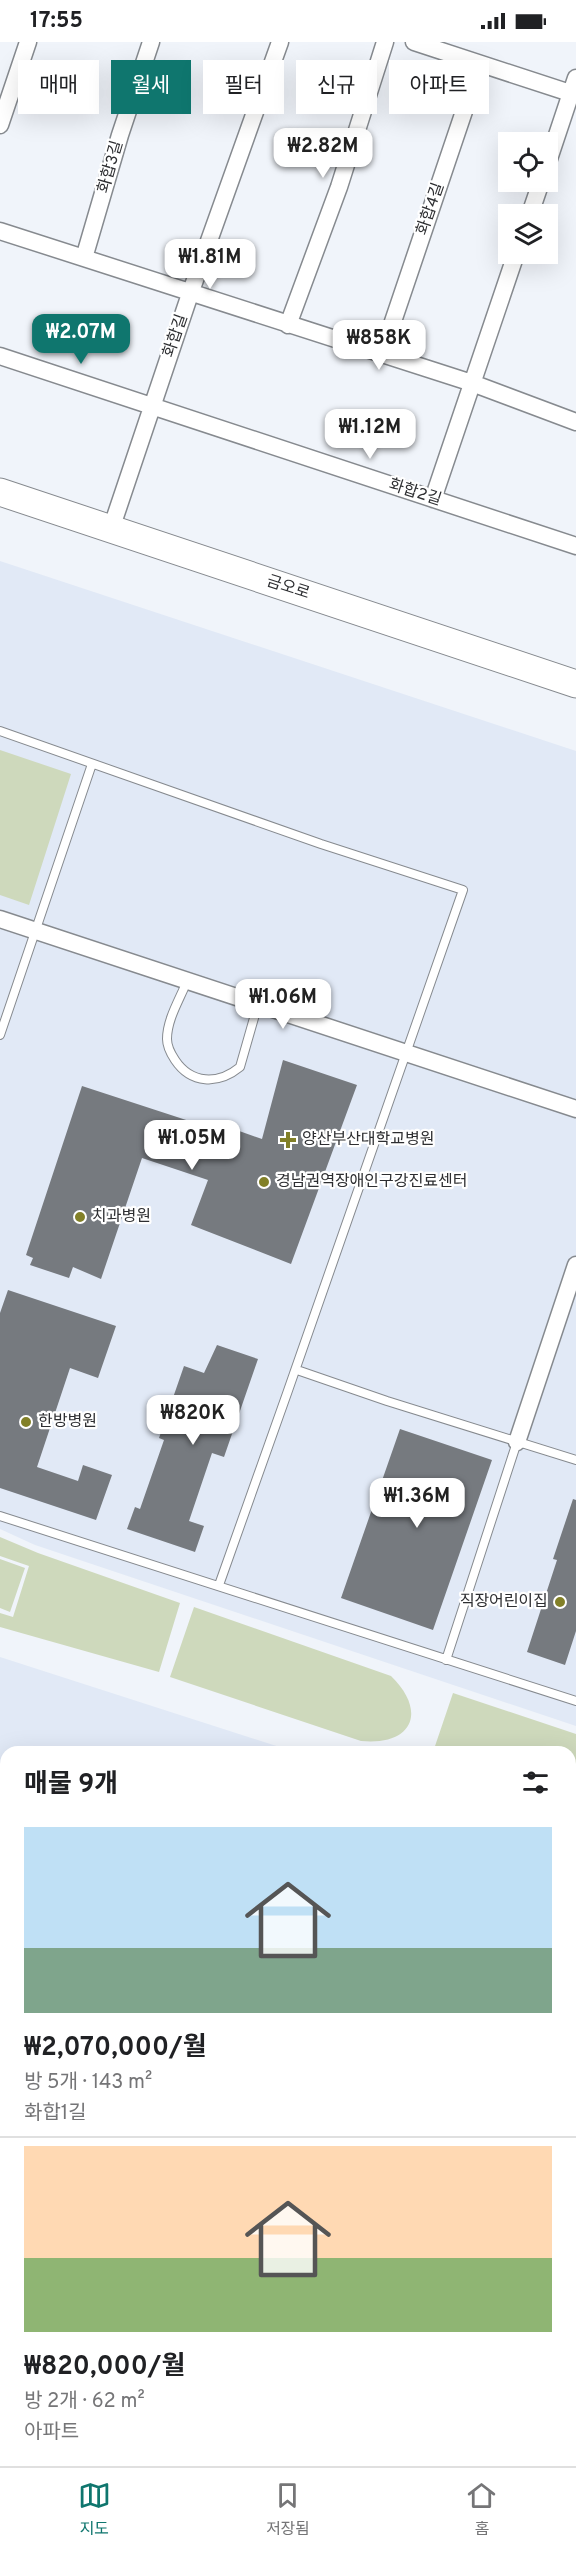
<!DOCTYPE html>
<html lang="ko">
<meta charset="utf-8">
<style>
:root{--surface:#fff;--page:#f6f6f6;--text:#202124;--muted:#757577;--line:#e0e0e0;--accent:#0f766e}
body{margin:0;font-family:Overpass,"Noto Sans KR",sans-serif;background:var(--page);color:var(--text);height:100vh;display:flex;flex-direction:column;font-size:22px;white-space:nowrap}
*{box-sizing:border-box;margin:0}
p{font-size:20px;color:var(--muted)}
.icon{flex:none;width:33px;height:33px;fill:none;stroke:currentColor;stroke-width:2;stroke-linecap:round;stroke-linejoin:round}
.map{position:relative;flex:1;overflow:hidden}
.panel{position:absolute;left:0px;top:1704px;width:576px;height:720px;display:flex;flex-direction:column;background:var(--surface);border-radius:18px 18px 0 0;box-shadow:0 6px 24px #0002}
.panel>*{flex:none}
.top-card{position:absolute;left:18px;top:18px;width:540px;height:54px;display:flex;gap:12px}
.controls{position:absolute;left:498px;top:90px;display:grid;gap:12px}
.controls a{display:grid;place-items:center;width:60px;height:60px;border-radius:0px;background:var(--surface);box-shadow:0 6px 24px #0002;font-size:30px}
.price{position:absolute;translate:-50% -51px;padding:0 14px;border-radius:12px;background:#fff;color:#222;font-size:20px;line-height:39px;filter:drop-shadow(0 2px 3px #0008)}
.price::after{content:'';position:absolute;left:50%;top:36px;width:18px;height:14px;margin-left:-9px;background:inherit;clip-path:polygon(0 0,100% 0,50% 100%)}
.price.on{background:var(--accent);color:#fff}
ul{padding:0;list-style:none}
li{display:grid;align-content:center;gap:12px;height:318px;padding:0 24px}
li+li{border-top:2px solid var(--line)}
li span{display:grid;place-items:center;height:186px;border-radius:0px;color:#555}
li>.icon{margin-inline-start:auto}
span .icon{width:108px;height:108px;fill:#fffc;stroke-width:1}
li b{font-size:26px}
h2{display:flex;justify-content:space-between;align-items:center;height:72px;padding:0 24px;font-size:26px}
.tag{padding:0 21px;border-radius:0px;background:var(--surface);box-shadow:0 6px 24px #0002;font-size:21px;line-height:54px}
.tag.on{background:var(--accent);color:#fff}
.status{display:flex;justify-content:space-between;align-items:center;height:42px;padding:0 30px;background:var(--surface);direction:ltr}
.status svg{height:16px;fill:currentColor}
.menu{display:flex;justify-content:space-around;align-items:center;height:84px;border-top:2px solid var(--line);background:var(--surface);font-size:16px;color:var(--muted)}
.menu a{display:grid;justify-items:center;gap:3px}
.menu .on{color:var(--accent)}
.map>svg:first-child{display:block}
.built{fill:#e1e9f6}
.green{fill:#ced9bc}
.building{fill:#767a7f}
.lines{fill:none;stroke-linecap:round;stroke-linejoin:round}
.lane-casing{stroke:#868a8f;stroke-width:10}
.street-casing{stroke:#868a8f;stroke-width:19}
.primary-casing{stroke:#868a8f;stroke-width:29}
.lane{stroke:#fff;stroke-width:8}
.street{stroke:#fff;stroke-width:16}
.primary{stroke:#fff;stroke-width:27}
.poi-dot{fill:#828028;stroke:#fff;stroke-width:2}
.labels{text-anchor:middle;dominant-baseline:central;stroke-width:4.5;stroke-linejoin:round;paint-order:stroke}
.street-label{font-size:16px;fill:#2d2e31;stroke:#fff}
.poi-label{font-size:16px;fill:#2d2e31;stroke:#fff;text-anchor:start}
</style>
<div class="status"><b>17:55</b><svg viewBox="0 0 49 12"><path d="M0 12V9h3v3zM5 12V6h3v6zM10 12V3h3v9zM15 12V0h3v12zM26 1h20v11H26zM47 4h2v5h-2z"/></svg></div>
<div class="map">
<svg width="576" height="2424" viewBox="0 0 576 2424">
<rect width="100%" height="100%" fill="#f0f4fa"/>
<path class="built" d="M 0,519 L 576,709 L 576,1684 L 35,1503 L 0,1487 Z
M 0,1615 L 295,1710 L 6,1710 L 6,2418 L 570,2418 L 570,2110 L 576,2112 L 576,2424 L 0,2424 Z"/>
<path class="green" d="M 0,708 L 71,732 L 29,863 L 0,853 Z
M 0,1495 L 38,1511 L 180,1561 L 159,1630 L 0,1585 L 0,1571 L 13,1575 L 29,1524 L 0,1514 Z
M 0,1517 L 25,1526 L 10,1570 L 0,1566 Z
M 194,1565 L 391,1634 C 428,1670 412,1704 361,1699 L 170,1635 Z
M 453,1651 L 576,1692 L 576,1795 L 570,1793 L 570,1710 L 433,1710 Z
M 570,1805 L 576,1807 L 576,2094 L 570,2092 Z"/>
<path class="building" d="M 283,1018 L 357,1043 L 291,1222 L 191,1183 L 208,1138 L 142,1116 L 101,1237 L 73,1225 L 69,1236 L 30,1223 L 33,1216 L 26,1213 L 82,1044 L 226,1091 L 228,1085 L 262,1097 Z
M 8,1248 L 116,1284 L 98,1336 L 70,1326 L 37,1425 L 78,1439 L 83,1423 L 112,1433 L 96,1478 L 0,1446 L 0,1271 Z
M 217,1303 L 258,1317 L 224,1415 L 212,1411 L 189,1479 L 204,1484 L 195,1510 L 127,1487 L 135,1465 L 140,1467 L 164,1398 L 159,1396 L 184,1324 L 204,1331 Z
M 400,1387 L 492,1418 L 433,1588 L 341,1556 Z
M 573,1457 L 576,1458 L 576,1589 L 565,1623 L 527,1610 L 557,1518 L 553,1517 Z"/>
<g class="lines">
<g class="lane-casing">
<path id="lane" d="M 0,689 L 321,802 L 463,848 C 381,1080 302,1312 219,1543
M 187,939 C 180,957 167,977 167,997 C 167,1004 171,1012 175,1018 C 191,1042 218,1043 240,1025 L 258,962
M 0,993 L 92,722
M 297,1328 L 387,1359 L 576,1418
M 0,1474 L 576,1659
M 446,1618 L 517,1400
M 0,2183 L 6,2186
M 570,2375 L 576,2376
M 191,2424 L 193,2418"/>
</g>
<g class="street-casing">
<path id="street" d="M 414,0 L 576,53
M 0,83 L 28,0
M 548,120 L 576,36
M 530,172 L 541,140
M 0,189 L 472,341 L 576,380
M 84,216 L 120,93 L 151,0
M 288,283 L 339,145 L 385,0
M 382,312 L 480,22
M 0,314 L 576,504
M 433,457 L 516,212
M 111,487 L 190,252 L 280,0
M 0,877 L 576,1067
M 517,1400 L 576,1223"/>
</g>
<g class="primary-casing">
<path id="primary" d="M 0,450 L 576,642"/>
</g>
<use href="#lane" class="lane"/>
<use href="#street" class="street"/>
<use href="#primary" class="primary"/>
</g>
<g class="poi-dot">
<path d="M285 1089h6v6h6v6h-6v6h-6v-6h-6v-6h6z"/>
<circle cx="264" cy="1140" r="6"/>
<circle cx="80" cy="1175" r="6"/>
<circle cx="26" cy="1380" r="6"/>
<circle cx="560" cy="1560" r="6"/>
</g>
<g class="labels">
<g class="street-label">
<text transform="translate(111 125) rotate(-74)">화합3길</text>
<text transform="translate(431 167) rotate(-71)">화합4길</text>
<text transform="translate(176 294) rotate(-71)">화합길</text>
<text transform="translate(415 451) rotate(18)">화합2길</text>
<text transform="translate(288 546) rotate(18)">금오로</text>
</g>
<g class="poi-label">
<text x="302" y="1098">양산부산대학교병원</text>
<text x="276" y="1140">경남권역장애인구강진료센터</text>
<text x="92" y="1175">치과병원</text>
<text x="38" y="1380">한방병원</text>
<text x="548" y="1560" text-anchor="end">직장어린이집</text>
</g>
</g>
</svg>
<div class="controls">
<a><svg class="icon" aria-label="locate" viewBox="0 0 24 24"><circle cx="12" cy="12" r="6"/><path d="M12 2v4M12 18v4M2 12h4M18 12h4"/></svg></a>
<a><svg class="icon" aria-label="layers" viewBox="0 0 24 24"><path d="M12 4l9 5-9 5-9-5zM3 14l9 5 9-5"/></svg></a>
</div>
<b class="price" style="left:323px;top:137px">₩2.82M</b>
<b class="price" style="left:210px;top:248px">₩1.81M</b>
<b class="price on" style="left:81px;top:323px">₩2.07M</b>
<b class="price" style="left:379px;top:329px">₩858K</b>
<b class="price" style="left:370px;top:418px">₩1.12M</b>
<b class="price" style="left:283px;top:988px">₩1.06M</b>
<b class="price" style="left:192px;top:1129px">₩1.05M</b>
<b class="price" style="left:193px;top:1404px">₩820K</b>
<b class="price" style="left:417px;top:1487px">₩1.36M</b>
<div class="top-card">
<a class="tag">매매</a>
<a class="tag on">월세</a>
<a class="tag">필터</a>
<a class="tag">신규</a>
<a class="tag">아파트</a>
</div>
<section class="panel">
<h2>매물 9개<svg class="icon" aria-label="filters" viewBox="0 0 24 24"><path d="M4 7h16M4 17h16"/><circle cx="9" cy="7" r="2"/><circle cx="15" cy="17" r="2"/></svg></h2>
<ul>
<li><span style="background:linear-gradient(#bfe0f5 65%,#7fa58c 0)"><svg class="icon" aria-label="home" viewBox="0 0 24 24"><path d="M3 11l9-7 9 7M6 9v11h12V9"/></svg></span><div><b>₩2,070,000/월</b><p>방 5개 · 143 m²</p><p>화합1길</p></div></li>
<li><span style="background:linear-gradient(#ffd9b3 60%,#8fb573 0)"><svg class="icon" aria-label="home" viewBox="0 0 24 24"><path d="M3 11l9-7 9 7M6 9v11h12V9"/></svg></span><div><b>₩820,000/월</b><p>방 2개 · 62 m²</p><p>아파트</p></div></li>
</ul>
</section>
</div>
<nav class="menu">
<a class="on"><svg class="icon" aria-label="map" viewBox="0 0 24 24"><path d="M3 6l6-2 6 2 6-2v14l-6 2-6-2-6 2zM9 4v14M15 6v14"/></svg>지도</a>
<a><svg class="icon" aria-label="saved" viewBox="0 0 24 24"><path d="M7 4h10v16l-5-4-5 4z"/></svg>저장됨</a>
<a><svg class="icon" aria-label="home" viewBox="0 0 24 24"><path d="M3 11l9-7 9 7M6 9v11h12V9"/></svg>홈</a>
</nav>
